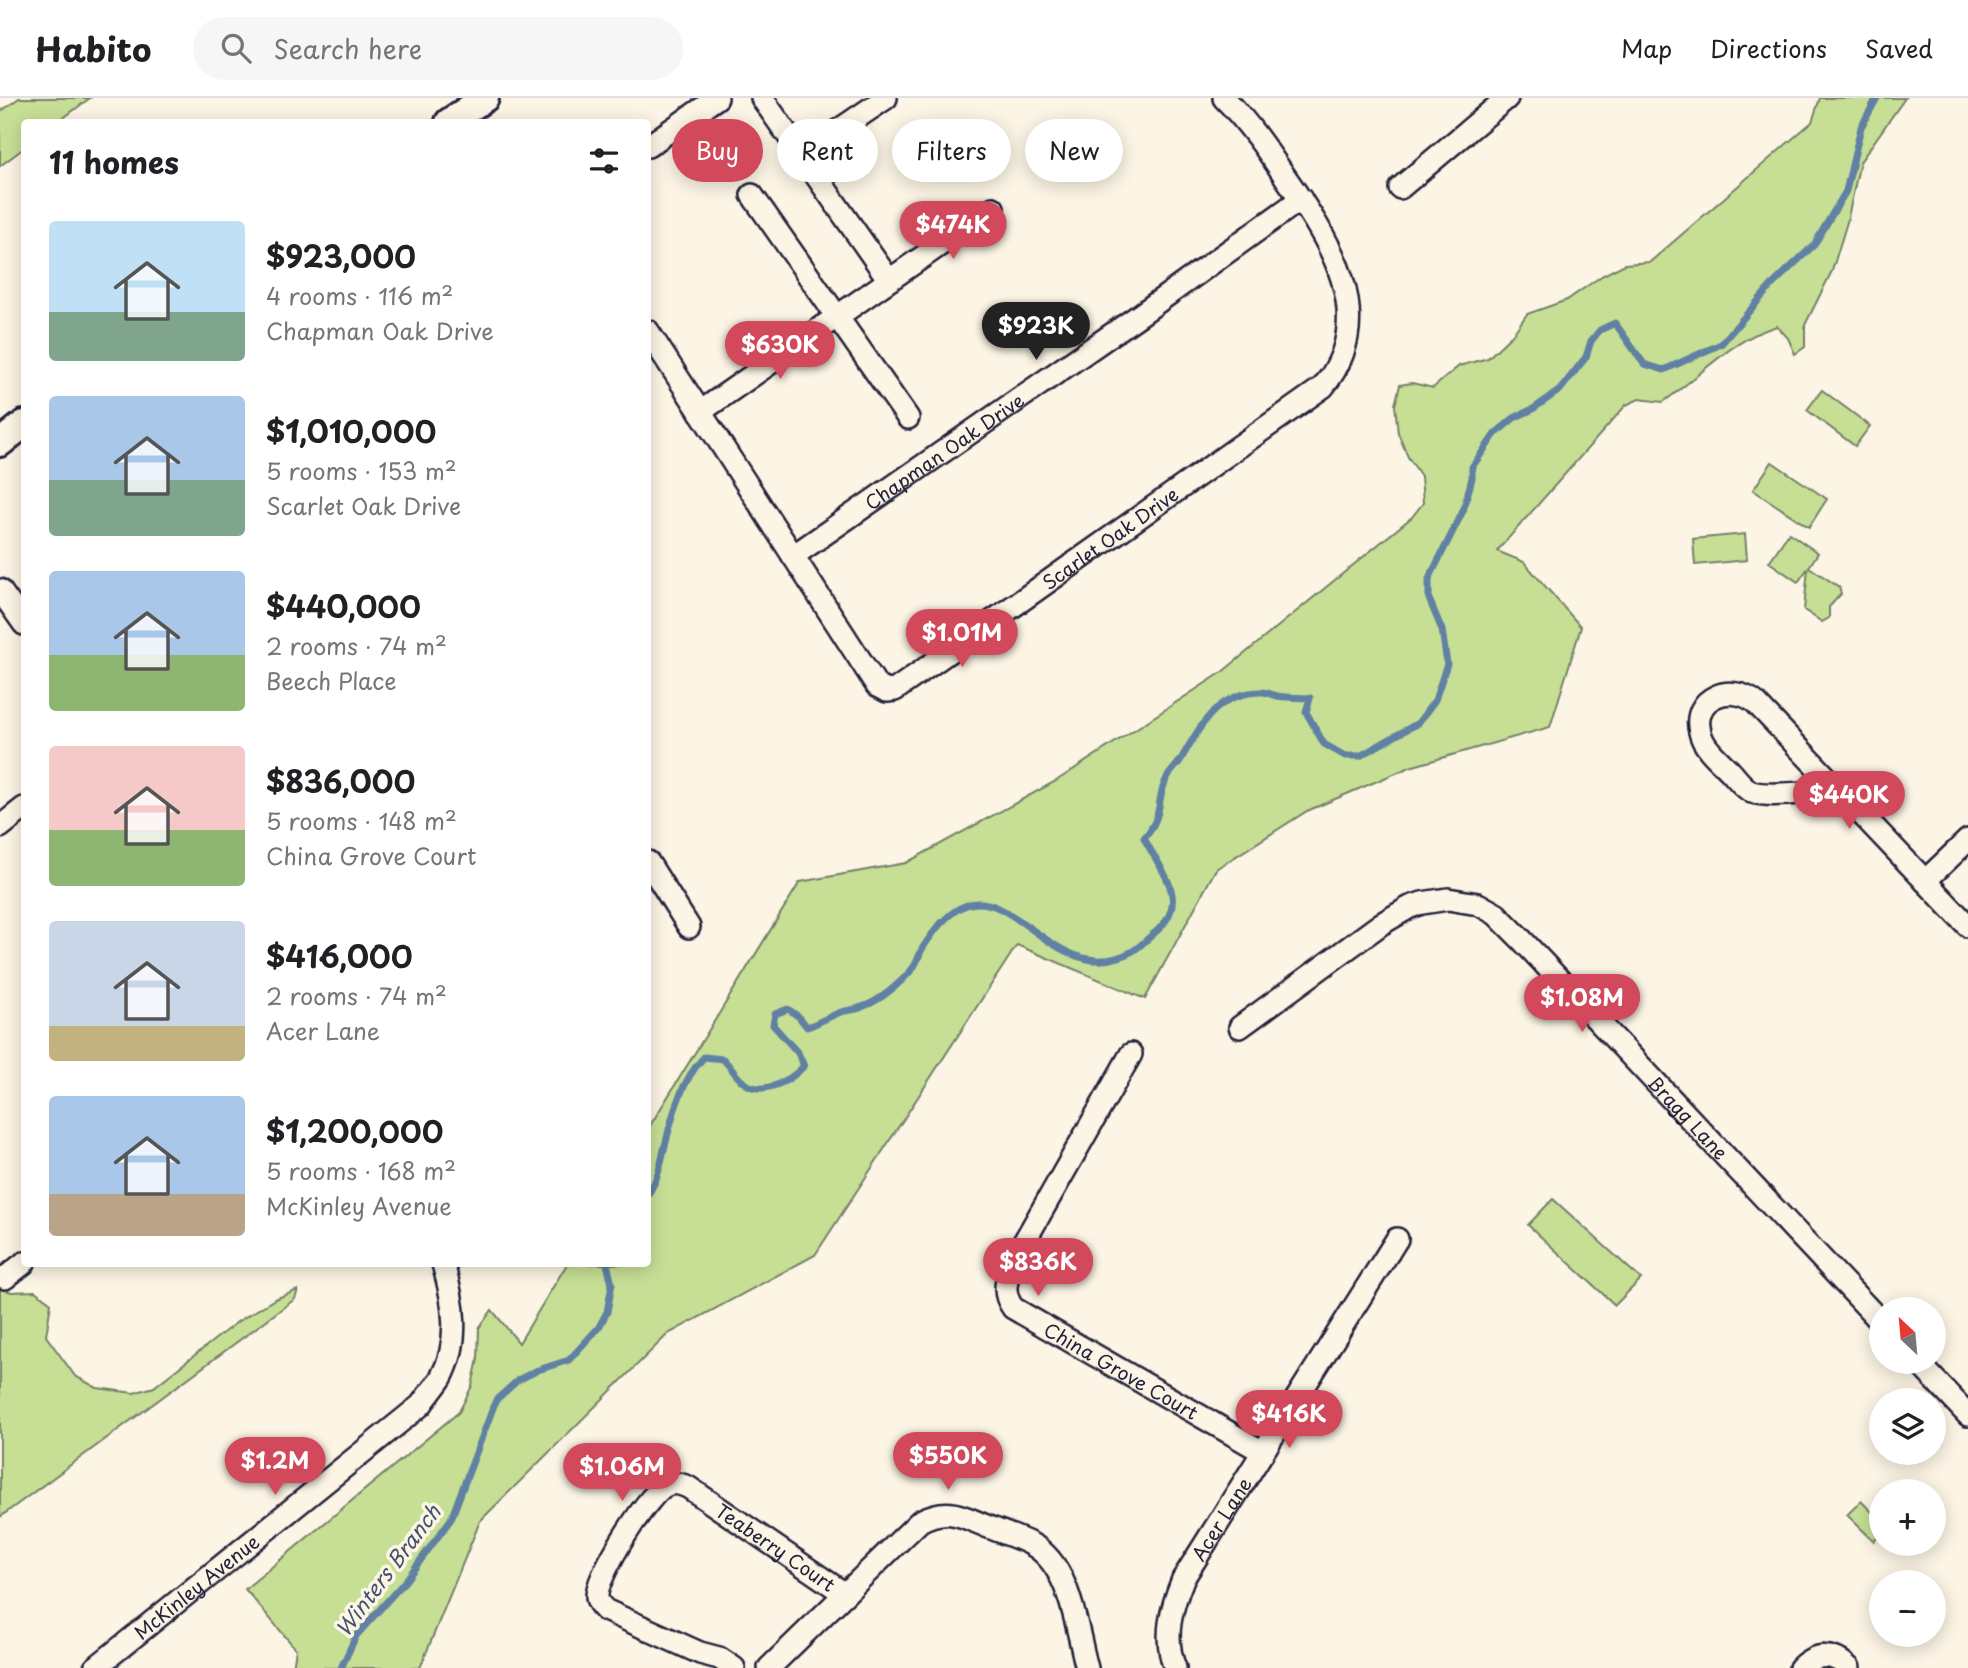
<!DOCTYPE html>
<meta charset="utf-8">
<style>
:root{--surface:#fff;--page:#f6f6f6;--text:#202124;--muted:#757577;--line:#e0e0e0;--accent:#d1495b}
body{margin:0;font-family:"Playpen Sans",sans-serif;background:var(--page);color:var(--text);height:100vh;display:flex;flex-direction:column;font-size:26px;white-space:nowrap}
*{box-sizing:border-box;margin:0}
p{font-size:23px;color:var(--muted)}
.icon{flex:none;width:38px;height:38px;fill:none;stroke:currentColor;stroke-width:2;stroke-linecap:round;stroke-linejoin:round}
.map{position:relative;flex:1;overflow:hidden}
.side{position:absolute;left:21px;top:21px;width:630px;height:1148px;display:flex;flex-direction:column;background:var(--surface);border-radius:7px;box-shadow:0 4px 18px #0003}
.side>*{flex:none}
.banner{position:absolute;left:672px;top:21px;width:665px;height:63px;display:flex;gap:14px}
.needle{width:46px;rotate:334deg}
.controls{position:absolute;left:1869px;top:1199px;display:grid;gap:14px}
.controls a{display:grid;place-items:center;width:77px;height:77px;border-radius:50%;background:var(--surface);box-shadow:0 4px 18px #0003;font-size:35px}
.price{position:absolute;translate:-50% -60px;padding:0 16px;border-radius:24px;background:var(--accent);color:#fff;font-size:23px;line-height:46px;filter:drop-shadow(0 2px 4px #0008)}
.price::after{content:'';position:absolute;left:50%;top:42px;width:21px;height:16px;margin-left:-10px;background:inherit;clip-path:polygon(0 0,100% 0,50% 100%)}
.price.current{background:#222;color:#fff}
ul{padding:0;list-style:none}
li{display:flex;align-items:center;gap:21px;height:175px;padding:0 28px}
li span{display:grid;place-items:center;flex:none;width:196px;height:140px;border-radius:7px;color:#555}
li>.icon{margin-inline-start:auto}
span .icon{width:84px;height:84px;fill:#fffc;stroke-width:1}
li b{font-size:30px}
h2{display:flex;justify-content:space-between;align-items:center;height:84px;padding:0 28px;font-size:30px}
.tag{padding:0 24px;border-radius:32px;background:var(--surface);box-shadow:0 4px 18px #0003;font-size:24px;line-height:63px}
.tag.current{background:var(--accent);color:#fff}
header{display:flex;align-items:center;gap:42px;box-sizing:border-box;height:98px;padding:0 35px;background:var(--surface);border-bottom:2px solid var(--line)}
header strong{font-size:33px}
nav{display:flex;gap:38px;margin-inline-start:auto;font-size:24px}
.search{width:490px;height:63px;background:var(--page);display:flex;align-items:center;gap:18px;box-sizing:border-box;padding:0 24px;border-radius:38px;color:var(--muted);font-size:26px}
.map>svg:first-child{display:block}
.green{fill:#c7df95;stroke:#748068;stroke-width:2}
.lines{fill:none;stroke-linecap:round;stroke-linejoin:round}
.stream{stroke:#6181a3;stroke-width:7}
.minor-casing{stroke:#22223b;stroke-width:26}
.tertiary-casing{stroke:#22223b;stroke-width:32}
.minor{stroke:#fcf5e5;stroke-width:21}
.tertiary{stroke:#fcf5e5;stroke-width:26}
.labels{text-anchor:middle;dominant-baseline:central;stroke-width:7;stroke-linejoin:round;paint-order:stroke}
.street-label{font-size:19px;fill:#22223b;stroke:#fcf5e5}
.water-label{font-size:21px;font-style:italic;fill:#42526f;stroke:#fcf5e5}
</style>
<header>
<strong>Habito</strong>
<div class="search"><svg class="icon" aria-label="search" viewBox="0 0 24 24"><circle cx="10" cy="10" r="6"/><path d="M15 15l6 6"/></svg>Search here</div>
<nav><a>Map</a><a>Directions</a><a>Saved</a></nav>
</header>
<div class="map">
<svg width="1968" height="1570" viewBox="0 0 1968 1570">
<rect width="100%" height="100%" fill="#fcf5e5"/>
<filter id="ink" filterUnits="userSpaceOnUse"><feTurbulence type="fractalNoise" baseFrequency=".0143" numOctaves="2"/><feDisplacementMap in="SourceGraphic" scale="14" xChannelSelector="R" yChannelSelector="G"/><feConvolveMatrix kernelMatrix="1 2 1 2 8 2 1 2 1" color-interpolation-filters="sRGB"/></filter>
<g filter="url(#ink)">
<path class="green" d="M 19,0 L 90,0 L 58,24 L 24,24 L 24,50 L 0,68 L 0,14 Z
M 1820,0 L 1905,0 L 1860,64 L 1847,124 L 1832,173 L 1805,227 L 1805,249 L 1795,256 L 1788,240 L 1777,228 C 1731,241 1701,278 1663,304 L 1639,301 L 1626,307 L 1497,453 L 1524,464 L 1581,529 L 1550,629 L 1410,669 L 1307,713 L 1216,771 L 1145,901 L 1017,847 L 815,1157 L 668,1236 L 480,1423 L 420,1570 L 293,1570 L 296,1551 L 245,1491 L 459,1314 L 472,1288 L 478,1261 L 479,1230 L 492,1212 L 519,1245 L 567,1166 L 648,1166 L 648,1031 L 800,784 L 906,765 L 1056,683 L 1221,575 L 1412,419 L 1423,405 L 1421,378 L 1408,359 L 1398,335 L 1395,307 L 1400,287 L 1412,285 L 1433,290 L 1459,268 L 1488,260 L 1513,236 L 1527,216 L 1567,202 L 1603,177 L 1625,166 L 1650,164 L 1812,24 Z
M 1822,292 L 1870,328 L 1855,348 L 1807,312 Z
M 1772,364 L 1827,401 L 1809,429 L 1753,392 Z
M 1789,435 L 1818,455 L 1809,469 L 1839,489 L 1841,496 L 1829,509 L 1829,520 L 1822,524 L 1804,512 L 1808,470 L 1798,484 L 1769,464 Z
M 1745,436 L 1747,462 L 1695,467 L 1693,441 Z
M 1553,1101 L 1641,1181 L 1615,1207 L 1528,1127 Z
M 0,1190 L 11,1194 L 35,1193 L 51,1205 L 46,1238 L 75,1278 L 97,1290 L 134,1295 L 154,1289 L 237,1224 L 275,1201 L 298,1192 L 295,1201 L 0,1419 Z
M 1861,1403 L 1881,1423 L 1881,1436 L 1874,1443 L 1847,1417 Z"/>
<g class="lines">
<path class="stream" d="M 648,1096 C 659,1080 661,1062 666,1044 C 673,1014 682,982 704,959 L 723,961 C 730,968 735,977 742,983 C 761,1000 790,983 804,968 L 798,955 L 773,927 L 775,916 L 788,911 L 799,919 L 807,929 C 819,925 830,918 841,914 C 848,912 856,912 862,909 C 880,903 901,885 913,870 C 917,865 919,857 922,851 C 933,834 948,813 967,807 C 1016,790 1061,891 1131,854 C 1139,850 1146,842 1152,837 C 1194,804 1161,774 1144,740 C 1165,716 1155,702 1167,680 C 1170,674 1176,669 1180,663 C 1200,629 1216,594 1262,594 C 1267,594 1272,597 1277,598 C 1288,600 1299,599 1310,600 L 1306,614 L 1324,646 L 1345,658 L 1360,658 L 1418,625 L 1435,602 L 1447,566 L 1442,532 L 1429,501 L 1429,481 L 1463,413 L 1472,380 L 1472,369 L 1495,336 L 1514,320 L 1533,311 L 1560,292 L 1586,259 L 1591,243 L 1600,232 L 1615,225 L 1644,266 L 1664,272 L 1721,246 L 1771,188 L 1814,147 L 1846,93 L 1861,29 L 1877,0
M 341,1570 L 356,1538 L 406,1482 L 451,1421 L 496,1302 L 518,1282 L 538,1272 L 569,1262 L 599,1229 L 607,1214 L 612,1186 L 607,1166"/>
<g class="minor-casing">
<g id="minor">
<path d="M 762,0 L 889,182"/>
<path d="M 648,48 L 717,0"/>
<path d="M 802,57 L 886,0"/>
<path d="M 1400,90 L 1507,0"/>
<path d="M 752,97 L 908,320"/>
<path id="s1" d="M 648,233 L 877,588 L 887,593 L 895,592 L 1323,289 C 1381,219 1328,140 1286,80 C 1267,52 1248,24 1224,0"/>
<path d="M 700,314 L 993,110"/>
<path id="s2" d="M 793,458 L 1141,216 L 1301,101"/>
<path d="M 0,492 L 24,526"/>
<path d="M 1838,692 C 1818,693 1769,700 1752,694 C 1743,690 1736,679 1729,672 C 1718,661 1703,649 1700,634 C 1691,599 1732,584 1756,605 L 1968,828"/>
<path d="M 0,729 L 24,710"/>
<path d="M 648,764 L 689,829"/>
<path d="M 1925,783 L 1968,742"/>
<path id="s3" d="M 1240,929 L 1381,826 L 1410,809 L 1422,805 L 1448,801 L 1478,806 L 1496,816 L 1521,841 L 1881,1224"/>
<path id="s4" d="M 1131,956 L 1011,1167 C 1006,1184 1002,1195 1013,1210 L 1263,1354"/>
<path d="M 5,1180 L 24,1165"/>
<path d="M 1918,1264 L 1968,1317"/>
<path id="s5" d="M 95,1570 L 421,1307 C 427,1298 435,1289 441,1280 C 461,1243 454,1203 443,1166"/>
<path id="s6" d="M 734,1570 L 719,1560 L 700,1555 L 605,1512 C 601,1508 597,1504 597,1498 C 596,1479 649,1393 667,1387 C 674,1384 681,1386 688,1389 L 845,1496"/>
<path d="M 769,1570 L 920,1423 C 947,1409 960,1417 986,1428 C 1001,1434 1017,1439 1031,1446 C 1071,1467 1076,1531 1087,1570"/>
<path id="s7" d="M 1175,1570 C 1163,1540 1171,1510 1183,1481 L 1397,1141"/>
<path d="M 1800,1570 C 1816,1554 1834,1555 1849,1570"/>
</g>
</g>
<g class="tertiary-casing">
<path id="tertiary" d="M 449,24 L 485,0
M 0,345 L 24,326"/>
</g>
<use href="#minor" class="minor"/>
<use href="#tertiary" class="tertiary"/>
</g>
</g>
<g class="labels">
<g class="street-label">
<text stroke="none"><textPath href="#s2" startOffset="184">Chapman Oak Drive</textPath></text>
<text stroke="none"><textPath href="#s1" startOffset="705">Scarlet Oak Drive</textPath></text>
<text stroke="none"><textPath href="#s3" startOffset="578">Bragg Lane</textPath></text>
<text stroke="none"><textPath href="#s4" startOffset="413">China Grove Court</textPath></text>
<text stroke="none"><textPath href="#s7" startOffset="163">Acer Lane</textPath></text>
<text stroke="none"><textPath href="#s6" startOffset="420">Teaberry Court</textPath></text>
<text stroke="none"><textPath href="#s5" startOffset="130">McKinley Avenue</textPath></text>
</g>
<g class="water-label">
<text transform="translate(387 1472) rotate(-53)">Winters Branch</text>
</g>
</g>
</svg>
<div class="controls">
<a><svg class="needle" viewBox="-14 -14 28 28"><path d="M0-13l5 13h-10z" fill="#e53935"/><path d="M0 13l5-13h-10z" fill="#757577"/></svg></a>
<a><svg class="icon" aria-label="layers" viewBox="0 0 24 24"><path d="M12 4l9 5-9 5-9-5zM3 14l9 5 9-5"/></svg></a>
<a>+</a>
<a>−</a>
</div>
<b class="price" style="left:953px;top:163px">$474K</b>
<b class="price current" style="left:1036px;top:264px">$923K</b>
<b class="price" style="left:780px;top:283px">$630K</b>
<b class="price" style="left:962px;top:571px">$1.01M</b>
<b class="price" style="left:1849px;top:733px">$440K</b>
<b class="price" style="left:1582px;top:936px">$1.08M</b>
<b class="price" style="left:1038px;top:1200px">$836K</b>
<b class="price" style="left:1289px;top:1352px">$416K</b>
<b class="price" style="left:948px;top:1394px">$550K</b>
<b class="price" style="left:275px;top:1399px">$1.2M</b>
<b class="price" style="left:622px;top:1405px">$1.06M</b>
<div class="banner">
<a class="tag current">Buy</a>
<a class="tag">Rent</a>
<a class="tag">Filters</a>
<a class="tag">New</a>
</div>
<section class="side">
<h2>11 homes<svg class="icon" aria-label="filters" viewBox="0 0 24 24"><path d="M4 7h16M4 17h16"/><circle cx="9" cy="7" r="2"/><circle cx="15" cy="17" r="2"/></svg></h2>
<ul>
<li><span style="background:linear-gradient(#bfe0f5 65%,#7fa58c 0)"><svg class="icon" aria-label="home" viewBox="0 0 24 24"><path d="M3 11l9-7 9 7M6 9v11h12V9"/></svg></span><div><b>$923,000</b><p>4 rooms · 116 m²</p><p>Chapman Oak Drive</p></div></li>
<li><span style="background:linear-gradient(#a9c7e8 60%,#7fa58c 0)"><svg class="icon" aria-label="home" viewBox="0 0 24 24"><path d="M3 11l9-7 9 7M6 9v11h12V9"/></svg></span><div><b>$1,010,000</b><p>5 rooms · 153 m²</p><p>Scarlet Oak Drive</p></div></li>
<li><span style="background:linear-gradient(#a9c7e8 60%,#8fb573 0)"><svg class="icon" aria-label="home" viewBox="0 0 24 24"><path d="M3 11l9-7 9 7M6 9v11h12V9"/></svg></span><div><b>$440,000</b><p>2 rooms · 74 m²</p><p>Beech Place</p></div></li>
<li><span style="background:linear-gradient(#f6c9c9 60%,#8fb573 0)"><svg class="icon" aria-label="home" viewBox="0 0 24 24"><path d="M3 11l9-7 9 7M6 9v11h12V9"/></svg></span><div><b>$836,000</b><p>5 rooms · 148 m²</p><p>China Grove Court</p></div></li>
<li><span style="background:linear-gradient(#c9d6e8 75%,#c2b280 0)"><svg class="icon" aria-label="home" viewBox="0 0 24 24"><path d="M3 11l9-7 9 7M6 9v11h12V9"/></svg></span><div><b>$416,000</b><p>2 rooms · 74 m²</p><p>Acer Lane</p></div></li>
<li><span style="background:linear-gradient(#a9c7e8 70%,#b9a48a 0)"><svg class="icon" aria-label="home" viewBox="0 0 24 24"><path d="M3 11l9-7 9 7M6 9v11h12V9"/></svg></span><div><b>$1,200,000</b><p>5 rooms · 168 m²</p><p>McKinley Avenue</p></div></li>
</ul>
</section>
</div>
